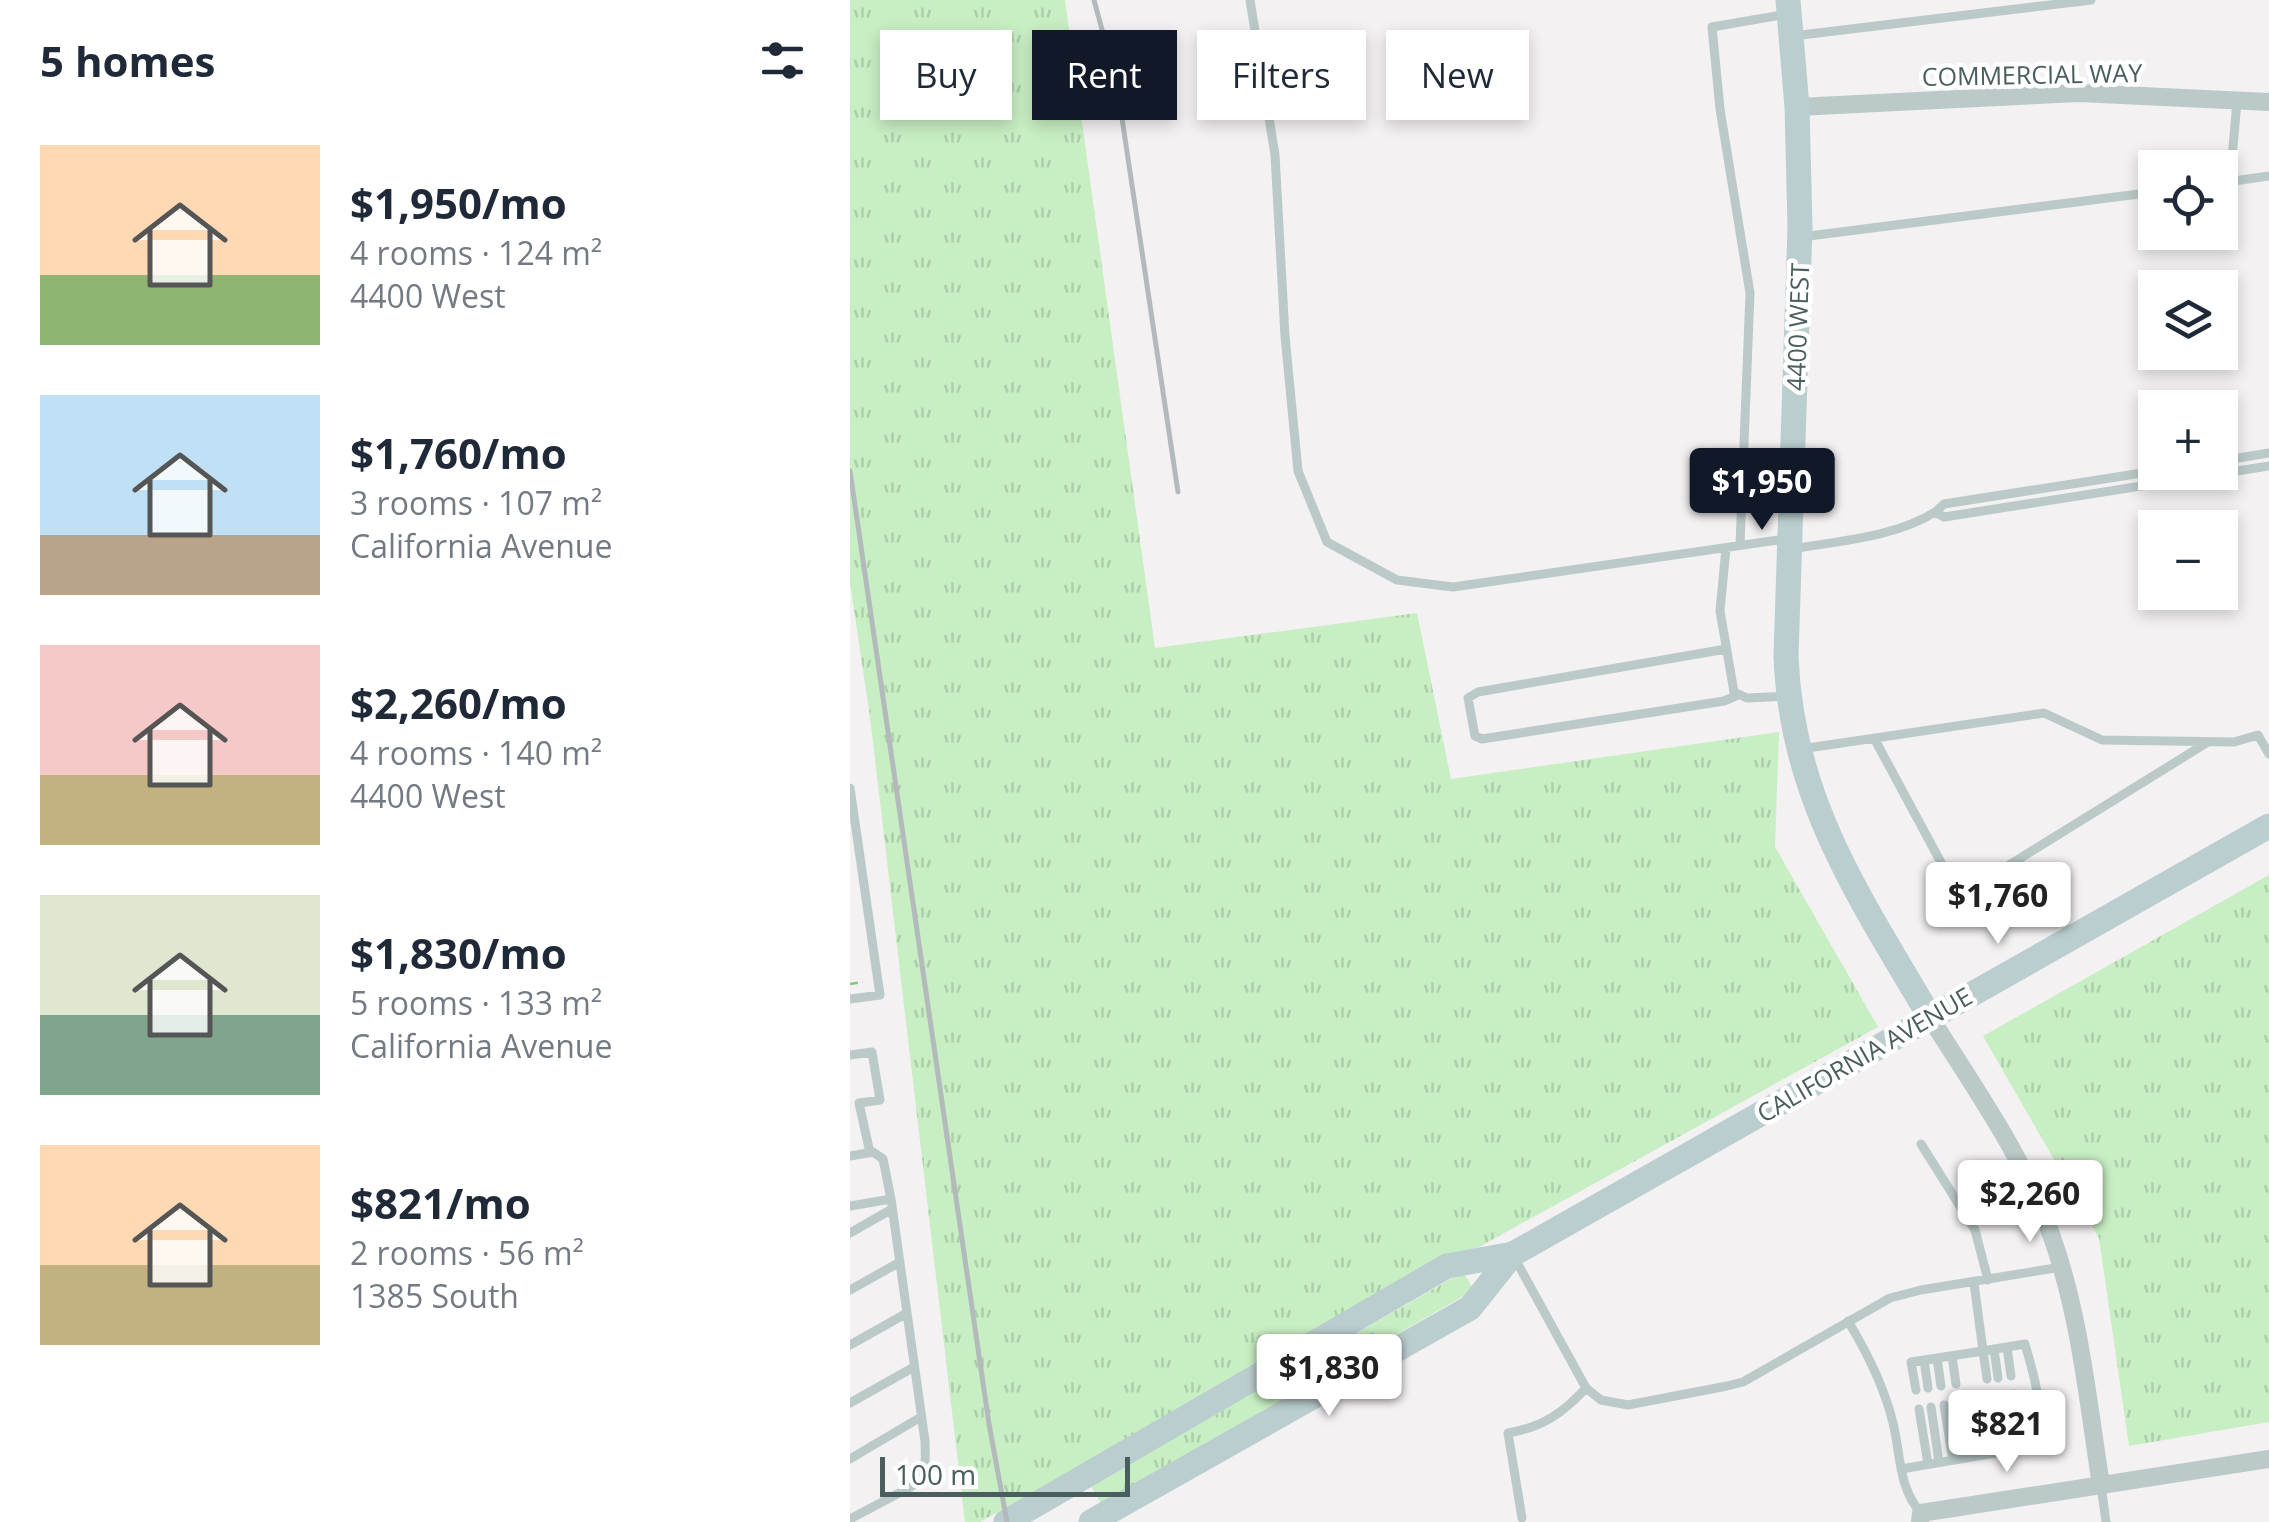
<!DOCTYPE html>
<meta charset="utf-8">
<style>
:root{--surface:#fff;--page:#f2f2f3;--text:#1f2937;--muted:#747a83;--accent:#111827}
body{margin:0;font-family:"Open Sans",sans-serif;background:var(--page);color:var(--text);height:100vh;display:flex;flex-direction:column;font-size:38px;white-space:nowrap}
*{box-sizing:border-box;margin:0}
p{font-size:32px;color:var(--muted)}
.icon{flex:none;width:55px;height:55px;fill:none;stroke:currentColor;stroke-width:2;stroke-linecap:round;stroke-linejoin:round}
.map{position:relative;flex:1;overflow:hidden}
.drawer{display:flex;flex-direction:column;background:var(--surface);width:850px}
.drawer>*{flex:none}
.hud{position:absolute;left:30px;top:30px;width:950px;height:90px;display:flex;gap:20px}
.controls{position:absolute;left:1288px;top:150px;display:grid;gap:20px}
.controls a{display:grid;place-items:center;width:100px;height:100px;border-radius:0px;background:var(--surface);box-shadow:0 5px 15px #0003;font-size:50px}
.scale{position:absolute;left:30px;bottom:25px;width:250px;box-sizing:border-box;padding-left:10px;border:5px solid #4a5e5d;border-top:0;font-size:28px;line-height:35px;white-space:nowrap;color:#4a5e5d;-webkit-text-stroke:8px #fff;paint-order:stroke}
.price{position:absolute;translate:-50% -85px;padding:0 22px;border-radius:10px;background:#fff;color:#222;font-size:32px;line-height:65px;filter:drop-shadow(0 2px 5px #0008)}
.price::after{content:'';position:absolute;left:50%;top:60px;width:30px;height:22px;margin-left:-15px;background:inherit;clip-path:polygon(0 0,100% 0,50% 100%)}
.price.selected{background:var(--accent);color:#fff}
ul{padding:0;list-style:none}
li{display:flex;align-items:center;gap:30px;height:250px;padding:0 40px}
li span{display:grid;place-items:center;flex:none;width:280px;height:200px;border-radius:0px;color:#555}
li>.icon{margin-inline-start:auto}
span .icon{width:120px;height:120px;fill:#fffc;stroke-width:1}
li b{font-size:42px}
h2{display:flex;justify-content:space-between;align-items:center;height:120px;padding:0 40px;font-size:42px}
.chip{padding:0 35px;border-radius:0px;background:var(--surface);box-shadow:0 5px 15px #0003;font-size:35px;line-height:90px}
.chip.selected{background:var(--accent);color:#fff}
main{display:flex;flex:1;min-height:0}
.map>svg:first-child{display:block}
.grass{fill:url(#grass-tufts)}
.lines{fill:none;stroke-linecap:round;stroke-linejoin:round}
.path{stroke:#7dca7c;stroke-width:2.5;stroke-dasharray:8 5;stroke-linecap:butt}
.lane{stroke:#bbcac9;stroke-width:9}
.street{stroke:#bbcac9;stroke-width:18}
.secondary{stroke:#bbcecf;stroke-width:25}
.rail{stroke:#b4babb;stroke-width:5}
.labels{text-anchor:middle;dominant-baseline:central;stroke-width:9;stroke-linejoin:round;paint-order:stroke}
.street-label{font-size:25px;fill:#4a5e5d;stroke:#fff}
</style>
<main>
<section class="drawer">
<h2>5 homes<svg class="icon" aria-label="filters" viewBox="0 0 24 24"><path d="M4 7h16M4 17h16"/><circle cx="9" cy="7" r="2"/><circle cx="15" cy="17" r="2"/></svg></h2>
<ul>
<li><span style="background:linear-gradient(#ffd9b3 65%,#8fb573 0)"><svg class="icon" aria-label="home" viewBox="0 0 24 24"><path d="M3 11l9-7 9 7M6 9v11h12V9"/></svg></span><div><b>$1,950/mo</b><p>4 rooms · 124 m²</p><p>4400 West</p></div></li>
<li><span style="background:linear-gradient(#bfe0f5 70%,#b9a48a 0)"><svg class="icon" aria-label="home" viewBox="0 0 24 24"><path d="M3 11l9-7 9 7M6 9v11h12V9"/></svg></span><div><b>$1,760/mo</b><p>3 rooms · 107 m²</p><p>California Avenue</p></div></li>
<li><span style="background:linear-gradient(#f6c9c9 65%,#c2b280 0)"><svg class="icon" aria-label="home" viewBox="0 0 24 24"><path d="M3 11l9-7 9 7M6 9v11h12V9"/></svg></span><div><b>$2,260/mo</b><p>4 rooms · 140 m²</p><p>4400 West</p></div></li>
<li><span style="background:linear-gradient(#dfe7d0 60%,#7fa58c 0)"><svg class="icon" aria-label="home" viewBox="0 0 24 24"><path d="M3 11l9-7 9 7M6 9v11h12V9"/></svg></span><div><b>$1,830/mo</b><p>5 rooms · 133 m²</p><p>California Avenue</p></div></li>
<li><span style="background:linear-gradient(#ffd9b3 60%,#c2b280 0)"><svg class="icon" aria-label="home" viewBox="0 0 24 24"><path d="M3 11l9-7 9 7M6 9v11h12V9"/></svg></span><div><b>$821/mo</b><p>2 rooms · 56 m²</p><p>1385 South</p></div></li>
</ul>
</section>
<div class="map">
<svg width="1419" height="1522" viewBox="0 0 1419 1522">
<defs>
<pattern id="grass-tufts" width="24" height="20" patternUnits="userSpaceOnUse" patternTransform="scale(2.5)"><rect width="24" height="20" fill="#c8eec3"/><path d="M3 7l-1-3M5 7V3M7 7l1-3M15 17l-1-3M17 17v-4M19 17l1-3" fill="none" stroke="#adceaa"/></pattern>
</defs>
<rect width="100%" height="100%" fill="#f3f1f2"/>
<path class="grass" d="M 0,0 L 215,0 L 305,648 L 567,613 L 601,779 L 929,732 L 925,847 L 1028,1027 L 130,1522 L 115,1522 L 20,717 L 0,583 Z
M 1419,875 L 1419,1422 L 1279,1446 L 1249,1238 L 1133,1036 Z
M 613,1272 L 624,1290 L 251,1504 L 241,1486 Z"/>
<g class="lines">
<path class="path" d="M 0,984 L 13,982"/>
<path class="lane" d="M 400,0 L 425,155 L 435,336 L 448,471 L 477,542 L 547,580 L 603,587 L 935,539
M 943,36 L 1241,0
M 1380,182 L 1387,101
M 1370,183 L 1419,176
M 951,237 L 1305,192
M 1370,461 L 1419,453
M 1305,471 L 1094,504 L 1085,512 L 1094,517 L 1419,466
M 890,545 L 900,293 L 870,109 L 862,27 L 937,14
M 876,548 L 870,611 L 884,692 L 897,698 L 938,696
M 942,549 C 988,541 1046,537 1085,512
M 876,649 L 628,692 L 618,698 L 625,736 L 632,739 L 874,701 L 888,695
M 1024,738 L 1109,896 L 1358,742
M 951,749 L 1194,713 L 1252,740 L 1384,742 L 1408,735 L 1419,754
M 0,788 L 30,995 L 0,999
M 0,1055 L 22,1052 L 30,1100 L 9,1103 L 20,1153
M 1071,1144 L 1125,1230 L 1138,1280
M 0,1156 L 23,1152 L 33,1159 L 41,1199
M 0,1206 L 41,1199 L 75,1441 C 75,1457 78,1472 66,1484 L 0,1519
M 0,1233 L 42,1209
M 664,1257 L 736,1388 L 751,1400 L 778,1405 L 877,1386 L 893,1382 L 1040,1298 L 1071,1290 L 1211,1267
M 0,1290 L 50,1262
M 998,1321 C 1018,1354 1034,1386 1043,1423 C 1051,1455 1048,1487 1071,1513
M 0,1345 L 57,1313
M 1157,1347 L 1161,1376
M 1144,1349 L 1148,1378
M 1102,1356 L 1106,1384
M 1087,1358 L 1091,1386
M 1074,1360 L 1078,1388
M 1066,1390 L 1061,1362 L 1133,1351 L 1137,1379
M 1164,1394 L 1172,1448
M 1151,1396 L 1159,1450
M 1140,1398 L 1148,1452
M 1109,1402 L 1117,1458
M 0,1403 L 64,1367
M 1094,1405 L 1103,1460
M 1081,1407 L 1089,1462
M 1069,1409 L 1078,1464
M 0,1459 L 71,1417
M 1051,1469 L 1175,1448 C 1202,1425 1183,1374 1175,1344 L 1133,1351 L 1124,1283
M 1251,1485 L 1256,1522
M 672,1518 L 658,1433 C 693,1427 713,1413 736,1388"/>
<path class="street" d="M 947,107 L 1229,93 L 1419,102
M 1080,1017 C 1124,1088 1175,1158 1202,1237 C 1230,1316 1238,1402 1251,1485
M 1070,1522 L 1071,1513 L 1419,1459"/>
<path class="secondary" d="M 938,0 L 947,107 L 950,227 L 936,656 C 941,798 1010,898 1080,1017
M 156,1522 L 597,1266 L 663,1254 L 1419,826
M 241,1522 L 620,1308 L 663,1254"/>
<path class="rail" d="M 244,0 L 267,85 L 328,492
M 0,471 L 139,1424 L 157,1522"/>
</g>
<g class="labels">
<g class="street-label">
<text transform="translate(1182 74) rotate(-1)">COMMERCIAL WAY</text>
<text transform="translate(947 327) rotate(-88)">4400 WEST</text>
<text transform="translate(1014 1054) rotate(-30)">CALIFORNIA AVENUE</text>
</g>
</g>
</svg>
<div class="controls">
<a><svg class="icon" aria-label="locate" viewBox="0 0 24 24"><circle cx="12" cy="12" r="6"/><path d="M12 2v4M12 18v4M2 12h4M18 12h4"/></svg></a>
<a><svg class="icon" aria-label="layers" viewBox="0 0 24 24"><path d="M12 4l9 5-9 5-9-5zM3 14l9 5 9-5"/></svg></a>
<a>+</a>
<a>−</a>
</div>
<div class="scale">100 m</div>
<b class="price selected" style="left:912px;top:533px">$1,950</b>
<b class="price" style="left:1148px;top:947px">$1,760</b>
<b class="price" style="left:1180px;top:1245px">$2,260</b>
<b class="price" style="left:479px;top:1419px">$1,830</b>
<b class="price" style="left:1157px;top:1475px">$821</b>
<div class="hud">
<a class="chip">Buy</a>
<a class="chip selected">Rent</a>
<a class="chip">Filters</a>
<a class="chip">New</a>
</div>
</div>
</main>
